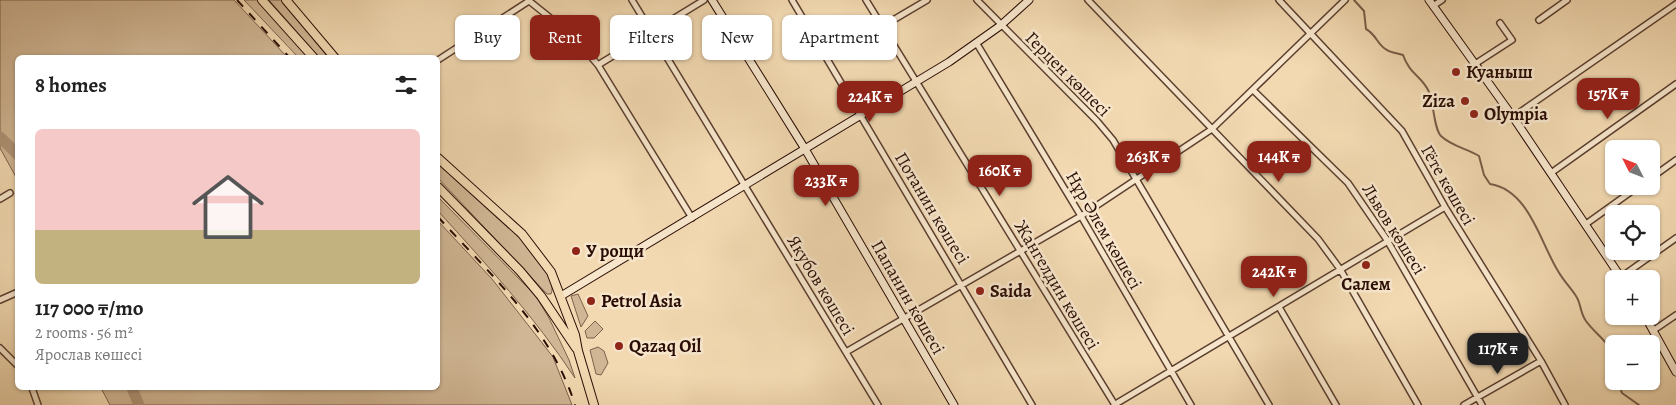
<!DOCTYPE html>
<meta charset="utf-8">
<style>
:root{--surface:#fff;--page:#f6f6f6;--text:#222;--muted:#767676;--accent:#8f2418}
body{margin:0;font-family:Alegreya,serif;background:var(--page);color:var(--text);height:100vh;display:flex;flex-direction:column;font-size:19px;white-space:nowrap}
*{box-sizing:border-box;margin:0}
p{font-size:16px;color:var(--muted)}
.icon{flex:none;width:28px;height:28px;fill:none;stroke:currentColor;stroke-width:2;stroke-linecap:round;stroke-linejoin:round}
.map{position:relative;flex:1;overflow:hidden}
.drawer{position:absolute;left:15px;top:55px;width:425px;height:335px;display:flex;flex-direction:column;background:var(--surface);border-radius:8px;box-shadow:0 1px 4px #0004}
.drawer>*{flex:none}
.hud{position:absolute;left:455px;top:15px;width:475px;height:45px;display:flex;gap:10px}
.needle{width:32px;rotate:312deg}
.tools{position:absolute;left:1605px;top:140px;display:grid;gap:10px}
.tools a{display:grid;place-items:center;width:55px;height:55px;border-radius:8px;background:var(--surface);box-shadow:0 1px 4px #0004;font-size:25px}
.price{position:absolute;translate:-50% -42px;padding:0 11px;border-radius:10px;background:var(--accent);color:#fff;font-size:16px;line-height:32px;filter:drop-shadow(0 1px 2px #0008)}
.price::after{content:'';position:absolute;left:50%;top:30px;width:15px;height:11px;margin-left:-8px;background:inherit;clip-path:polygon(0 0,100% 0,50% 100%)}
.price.current{background:#222;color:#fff}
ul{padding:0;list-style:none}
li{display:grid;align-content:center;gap:10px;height:265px;padding:0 20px}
li span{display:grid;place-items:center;height:155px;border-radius:8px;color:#555}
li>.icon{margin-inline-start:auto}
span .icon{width:90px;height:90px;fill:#fffc;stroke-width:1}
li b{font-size:21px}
h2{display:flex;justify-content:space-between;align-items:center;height:60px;padding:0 20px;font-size:21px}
.pill{padding:0 18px;border-radius:8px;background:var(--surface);box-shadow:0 1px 4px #0004;font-size:18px;line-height:45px}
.pill.current{background:var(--accent);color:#fff}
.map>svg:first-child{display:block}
.green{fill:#d0b694;stroke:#7c614c}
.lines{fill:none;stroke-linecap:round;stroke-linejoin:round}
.stream{stroke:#795d48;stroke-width:2}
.river{stroke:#ae9376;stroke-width:11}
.street-casing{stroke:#5b3f2f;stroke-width:8}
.secondary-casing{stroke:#290c04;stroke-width:9}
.primary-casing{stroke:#290c04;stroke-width:10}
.street{stroke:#f7e6cc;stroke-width:5}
.secondary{stroke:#f7e6cc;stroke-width:7}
.primary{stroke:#f2d9b1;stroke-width:8}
.rail{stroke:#290c04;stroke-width:2;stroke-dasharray:9 9;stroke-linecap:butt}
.poi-dot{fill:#8f2418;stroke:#f7e6cc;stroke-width:2}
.labels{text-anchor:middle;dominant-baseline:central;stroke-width:5;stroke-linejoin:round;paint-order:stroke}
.poi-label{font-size:18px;font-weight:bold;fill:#290c04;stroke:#f7e6cc;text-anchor:start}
.street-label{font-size:18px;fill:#290c04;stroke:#f7e6cc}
</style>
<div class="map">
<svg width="1676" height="405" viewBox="0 0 1676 405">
<rect width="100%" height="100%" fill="#f2d9b1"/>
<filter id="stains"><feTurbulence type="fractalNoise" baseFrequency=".004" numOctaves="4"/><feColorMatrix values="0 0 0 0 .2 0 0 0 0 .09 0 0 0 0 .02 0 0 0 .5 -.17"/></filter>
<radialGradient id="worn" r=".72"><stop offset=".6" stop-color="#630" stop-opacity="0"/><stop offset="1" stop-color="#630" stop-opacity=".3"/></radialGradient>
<path class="green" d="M 0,0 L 234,0 L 287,57 L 18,58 L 17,179 L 0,148 Z
M 244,0 L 258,0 L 309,57 L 298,57 Z
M 269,0 L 281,0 L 328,57 L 319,57 Z
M 438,163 C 458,181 564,267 551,294 L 547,294 L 438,178 Z
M 438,197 L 535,295 L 549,318 L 569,360 L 575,378 C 534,316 487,265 438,211 Z
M 438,221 L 492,279 L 543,344 L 553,357 L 572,405 L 110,405 L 101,388 L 438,388 Z
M 578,294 L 588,316 L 581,327 L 571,296 Z
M 595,321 L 603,329 L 594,338 L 587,338 L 585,331 Z
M 598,347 L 604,351 L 608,363 L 601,375 L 596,374 L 590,350 Z"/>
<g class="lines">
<path class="stream" d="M 1354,0 L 1364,11 L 1366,29 C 1377,35 1377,45 1387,50 C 1391,53 1398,53 1403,55 C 1410,75 1422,76 1429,92 C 1434,105 1434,129 1441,136 C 1451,146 1468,149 1479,156 L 1484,175 L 1490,184 C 1529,190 1540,242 1558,271 C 1563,280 1570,287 1576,296 C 1581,303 1580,313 1586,321 C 1596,335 1606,338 1614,357
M 1618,381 L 1622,393 L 1639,405"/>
<path class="river" d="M 0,137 L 18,155
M 132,388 L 139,405"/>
<g class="street-casing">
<path id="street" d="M 528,0 L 574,37 L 598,65 L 692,218
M 632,0 L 878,405
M 792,0 L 1032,405
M 866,0 L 1115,405
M 977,0 L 1097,121 L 1113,140 L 1269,405
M 1088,0 L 1318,239 L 1340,269 L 1418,405
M 1279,0 L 1402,131 L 1445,207 L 1541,361 L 1565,405
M 1433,6 L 1442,0
M 1539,20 L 1567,0
M 883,26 L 927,0
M 977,44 L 1081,216 L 1191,405
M 438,60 L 529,1
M 1475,64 L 1512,40 L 1500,23
M 598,65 L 704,0
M 1253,90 L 1348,183 L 1387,240 L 1482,405
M 1513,117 L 1676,4
M 1551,173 L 1676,84
M 1651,178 L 1676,160
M 0,199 L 10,193
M 1586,224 L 1639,186
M 1621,277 L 1676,238
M 0,300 L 18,292
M 1279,307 L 1336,405
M 1654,330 L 1676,315
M 0,348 L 18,366
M 846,352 L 1081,216 L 1212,129 L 1345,0
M 32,388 L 38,405
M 1114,405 L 1445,207
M 1464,405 L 1541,361"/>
</g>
<g class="secondary-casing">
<path id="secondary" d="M 712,0 L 805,149 L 954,405
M 1429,0 L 1513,117 L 1622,279
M 561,296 L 949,62 L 1000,26 L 1029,0
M 1645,316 L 1676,372"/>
</g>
<g class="primary-casing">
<path id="primary" d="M 262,0 L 314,58
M 286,0 L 335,58
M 438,158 L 522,234 L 551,272 L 575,335 L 578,351 L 594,405
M 438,187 L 520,271 L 541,296 L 576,348"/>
</g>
<use href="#street" class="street"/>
<use href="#secondary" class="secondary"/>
<use href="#primary" class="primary"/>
<path class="rail" d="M 237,0 L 290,58
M 438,217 C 489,273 552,330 575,405"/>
</g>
<g class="poi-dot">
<circle cx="1456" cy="72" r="5"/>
<circle cx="1465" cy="101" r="5"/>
<circle cx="1474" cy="114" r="5"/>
<circle cx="576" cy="251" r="5"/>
<circle cx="1366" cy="265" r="5"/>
<circle cx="980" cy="291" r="5"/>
<circle cx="591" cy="301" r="5"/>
<circle cx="619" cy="346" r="5"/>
</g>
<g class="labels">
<g class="poi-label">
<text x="1466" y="72">Куаныш</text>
<text x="1455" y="101" text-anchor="end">Ziza</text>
<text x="1484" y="114">Olympia</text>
<text x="586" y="251">У рощи</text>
<text x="1366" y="284" text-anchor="middle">Салем</text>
<text x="990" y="291">Saida</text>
<text x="601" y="301">Petrol Asia</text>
<text x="629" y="346">Qazaq Oil</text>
</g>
<g class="street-label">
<text transform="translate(1068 74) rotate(45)">Герцен көшесі</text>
<text transform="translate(1448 185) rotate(60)">Гёте көшесі</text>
<text transform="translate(932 208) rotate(59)">Потанин көшесі</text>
<text transform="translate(1394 229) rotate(58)">Львов көшесі</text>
<text transform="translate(1104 230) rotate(60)">Нұр Әлем көшесі</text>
<text transform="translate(821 285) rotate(59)">Якубов көшесі</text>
<text transform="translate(1057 285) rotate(59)">Жангелдин көшесі</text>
<text transform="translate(908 297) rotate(60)">Папанин көшесі</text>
</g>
</g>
<rect width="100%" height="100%" filter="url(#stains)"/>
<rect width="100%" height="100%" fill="url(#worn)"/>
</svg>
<div class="tools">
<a><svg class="needle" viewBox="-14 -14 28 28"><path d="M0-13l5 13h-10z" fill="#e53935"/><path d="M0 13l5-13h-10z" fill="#767676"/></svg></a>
<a><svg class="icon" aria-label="locate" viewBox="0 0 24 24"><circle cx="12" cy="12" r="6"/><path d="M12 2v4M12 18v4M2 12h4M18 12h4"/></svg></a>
<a>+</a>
<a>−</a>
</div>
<b class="price" style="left:1608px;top:120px">157K ₸</b>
<b class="price" style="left:870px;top:123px">224K ₸</b>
<b class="price" style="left:1148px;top:183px">263K ₸</b>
<b class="price" style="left:1279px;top:183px">144K ₸</b>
<b class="price" style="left:1000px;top:197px">160K ₸</b>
<b class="price" style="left:826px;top:207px">233K ₸</b>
<b class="price" style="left:1274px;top:298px">242K ₸</b>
<b class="price current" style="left:1498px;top:375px">117K ₸</b>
<div class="hud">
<a class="pill">Buy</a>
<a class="pill current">Rent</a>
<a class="pill">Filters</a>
<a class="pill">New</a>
<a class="pill">Apartment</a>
</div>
<section class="drawer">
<h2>8 homes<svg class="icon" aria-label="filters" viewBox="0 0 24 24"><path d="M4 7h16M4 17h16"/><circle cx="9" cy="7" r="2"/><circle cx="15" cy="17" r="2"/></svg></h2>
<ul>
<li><span style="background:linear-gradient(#f6c9c9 65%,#c2b280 0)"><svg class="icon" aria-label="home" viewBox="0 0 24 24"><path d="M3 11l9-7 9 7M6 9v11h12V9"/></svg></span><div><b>117 000 ₸/mo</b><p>2 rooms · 56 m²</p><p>Ярослав көшесі</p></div></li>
</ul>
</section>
</div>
